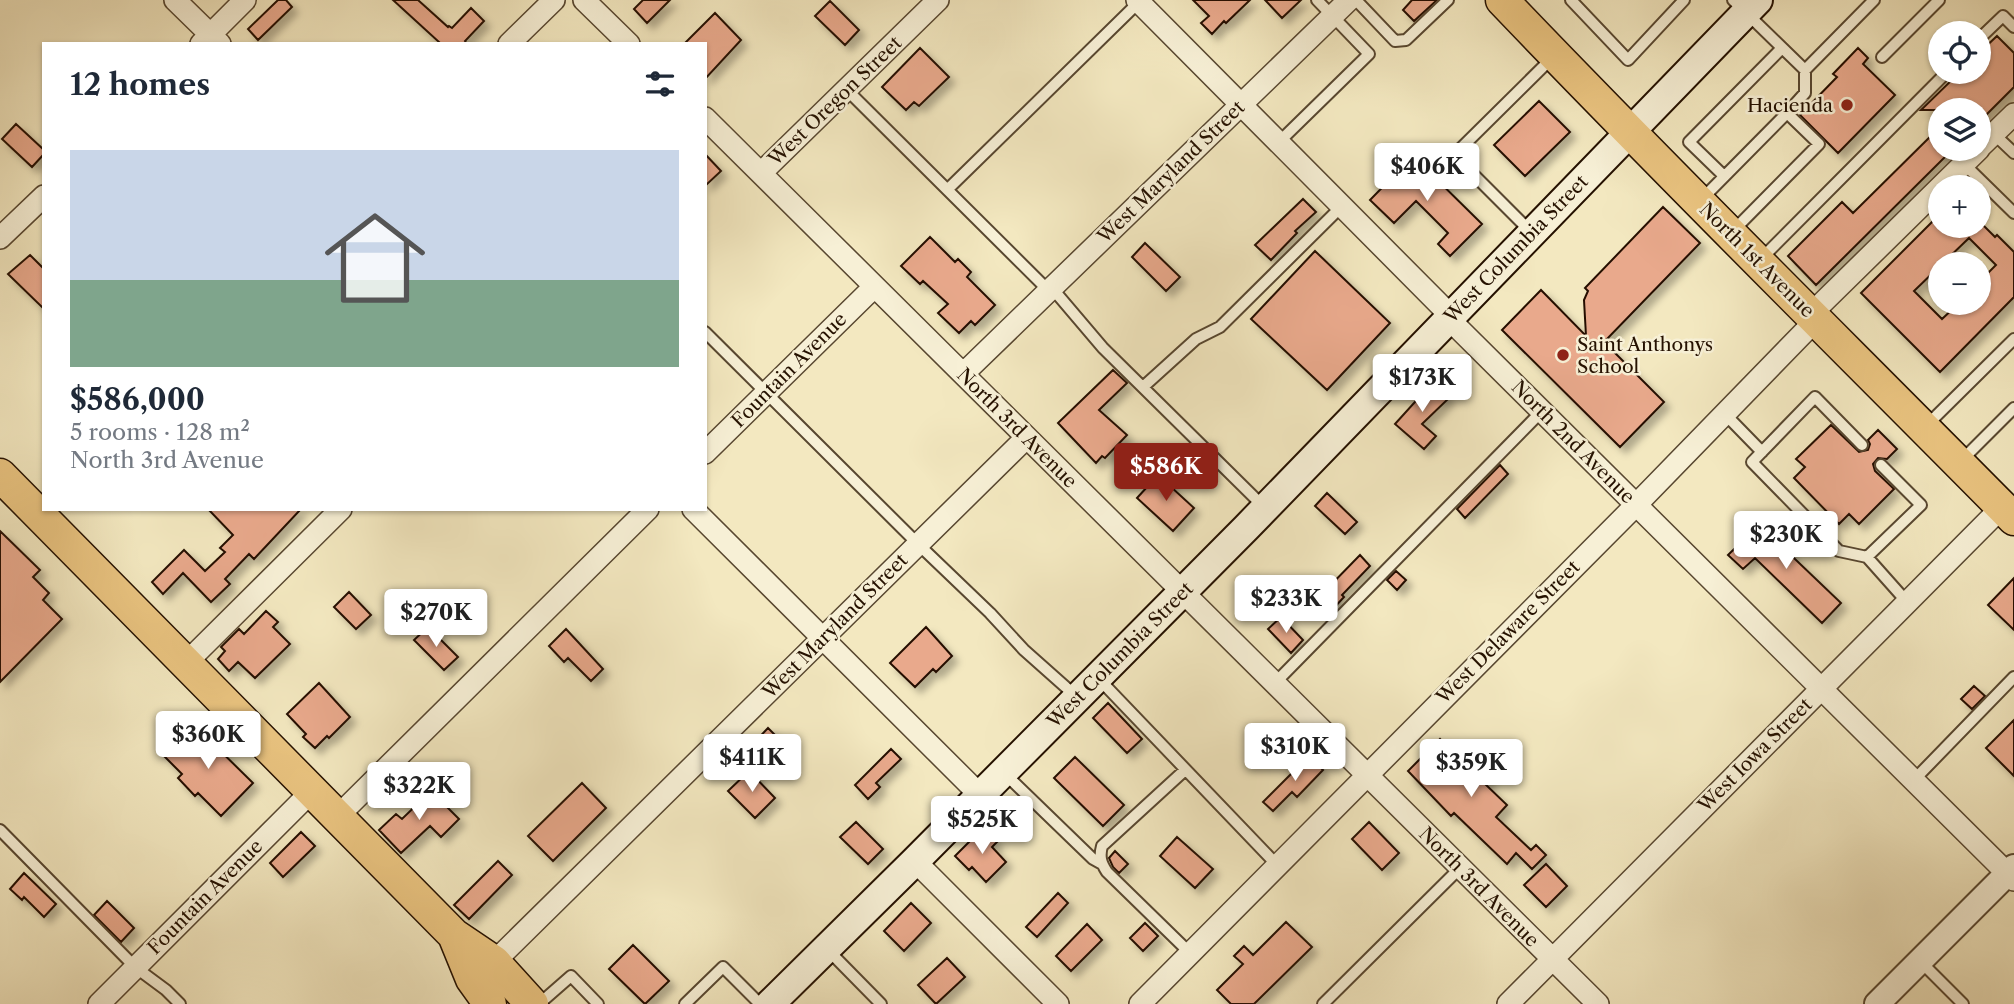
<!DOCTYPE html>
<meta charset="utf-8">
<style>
:root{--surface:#fff;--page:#f2f2f3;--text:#1f2937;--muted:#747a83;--line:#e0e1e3;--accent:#8f2418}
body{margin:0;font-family:"Libre Caslon Text",serif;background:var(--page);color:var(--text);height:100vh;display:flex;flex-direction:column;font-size:26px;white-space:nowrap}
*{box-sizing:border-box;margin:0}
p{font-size:23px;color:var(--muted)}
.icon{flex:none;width:38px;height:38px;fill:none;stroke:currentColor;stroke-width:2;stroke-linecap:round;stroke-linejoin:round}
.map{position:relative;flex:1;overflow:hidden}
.details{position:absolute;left:42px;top:42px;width:665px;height:469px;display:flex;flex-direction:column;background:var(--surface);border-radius:0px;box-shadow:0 2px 5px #0004}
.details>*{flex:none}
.fabs{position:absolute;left:1928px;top:21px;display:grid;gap:14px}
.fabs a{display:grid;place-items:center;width:63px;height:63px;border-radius:50%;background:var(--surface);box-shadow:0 2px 5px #0004;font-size:35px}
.price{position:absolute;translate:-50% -60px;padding:0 16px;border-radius:7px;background:#fff;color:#222;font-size:23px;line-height:46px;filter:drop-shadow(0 2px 4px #0008)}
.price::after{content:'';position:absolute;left:50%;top:42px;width:21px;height:16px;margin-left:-10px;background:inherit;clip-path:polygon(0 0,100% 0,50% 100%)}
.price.active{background:var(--accent);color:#fff}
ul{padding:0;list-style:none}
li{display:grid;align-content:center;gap:14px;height:371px;padding:0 28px}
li+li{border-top:2px solid var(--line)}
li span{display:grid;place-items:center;height:217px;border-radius:0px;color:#555}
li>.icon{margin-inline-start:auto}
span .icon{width:126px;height:126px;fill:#fffc;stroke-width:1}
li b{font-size:30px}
h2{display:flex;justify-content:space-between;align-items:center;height:84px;padding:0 28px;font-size:30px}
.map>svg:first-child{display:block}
.building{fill:#e9a98c;stroke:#251100;stroke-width:2;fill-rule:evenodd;filter:url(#shadow)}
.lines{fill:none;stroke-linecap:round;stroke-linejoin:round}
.service-casing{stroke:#584730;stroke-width:14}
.minor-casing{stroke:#584730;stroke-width:24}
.tertiary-casing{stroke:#584730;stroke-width:28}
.secondary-casing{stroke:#251100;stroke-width:32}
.primary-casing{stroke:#251100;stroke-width:35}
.service{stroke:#f7f0d6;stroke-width:10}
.minor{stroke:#f7f0d6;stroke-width:21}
.tertiary{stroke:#f7f0d6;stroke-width:24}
.secondary{stroke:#f7f0d6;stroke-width:28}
.primary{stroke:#eac480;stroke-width:32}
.poi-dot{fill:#8f2418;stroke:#f7f0d6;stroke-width:2.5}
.labels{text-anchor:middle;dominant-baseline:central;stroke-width:5;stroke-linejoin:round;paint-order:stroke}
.street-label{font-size:19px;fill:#251100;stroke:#f7f0d6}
.poi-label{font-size:19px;fill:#251100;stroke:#f7f0d6;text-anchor:end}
</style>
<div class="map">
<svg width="2014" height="1004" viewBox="0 0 2014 1004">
<defs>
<filter id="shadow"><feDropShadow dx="6" dy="6" stdDeviation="3.5" flood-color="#0004"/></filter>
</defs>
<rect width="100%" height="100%" fill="#f3e8c0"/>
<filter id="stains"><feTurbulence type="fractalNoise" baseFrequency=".00286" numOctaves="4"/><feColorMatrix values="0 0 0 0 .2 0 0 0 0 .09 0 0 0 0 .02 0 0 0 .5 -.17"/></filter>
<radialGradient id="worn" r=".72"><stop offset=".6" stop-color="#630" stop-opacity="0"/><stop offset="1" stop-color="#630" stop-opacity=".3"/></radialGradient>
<path class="building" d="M 278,0 L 286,0 L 292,7 L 258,40 L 248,29 Z
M 393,0 L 418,0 L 448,27 L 449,26 L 452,28 L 471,8 L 484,21 L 465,41 L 467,44 L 437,44 L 439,42 Z
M 643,0 L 670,0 L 647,23 L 634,9 Z
M 1193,0 L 1250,0 L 1226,23 L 1224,21 L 1212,34 L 1201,23 L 1209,16 Z
M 1265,0 L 1301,0 L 1282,18 Z
M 1412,0 L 1437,0 L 1414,21 L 1403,10 Z
M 830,1 L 859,30 L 845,45 L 815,16 Z
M 715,13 L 741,40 L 705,79 L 705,44 L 684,44 Z
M 1997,36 L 2014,53 L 2014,87 L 1979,122 L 1979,110 L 1921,110 L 1960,72 L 1979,72 L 1979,53 Z
M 920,48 L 949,77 L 919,106 L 914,102 L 906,110 L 882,87 Z
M 1858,48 L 1868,58 L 1863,64 L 1895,95 L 1838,153 L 1800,115 L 1837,77 L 1833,74 Z
M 1539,101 L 1570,132 L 1525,176 L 1494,145 Z
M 16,124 L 44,150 L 44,154 L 32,167 L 2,139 Z
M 1941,126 L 1941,149 L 1953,149 L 1816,285 L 1788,256 L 1842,202 L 1853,213 Z
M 705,154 L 721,171 L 705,186 Z
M 1413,156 L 1482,224 L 1450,256 L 1438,244 L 1448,233 L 1416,201 L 1394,223 L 1370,200 Z
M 1303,199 L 1316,212 L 1295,231 L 1297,233 L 1271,260 L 1255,245 Z
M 1663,207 L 1700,243 L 1604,342 L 1664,402 L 1620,447 L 1502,330 L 1541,290 L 1586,336 L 1584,300 L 1588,291 L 1585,288 Z
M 1941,213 L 1941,226 L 1984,226 L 1995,237 L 1997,235 L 2014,252 L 2014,297 L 1940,372 L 1861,293 ZM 1969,238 L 1996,265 L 1979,282 L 1979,303 L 1959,303 L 1942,319 L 1914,291 Z
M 930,237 L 955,262 L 958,259 L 971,272 L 967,277 L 995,305 L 975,325 L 971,321 L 959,333 L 938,313 L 948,304 L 923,281 L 920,284 L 901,266 Z
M 1145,243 L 1180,277 L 1166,291 L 1132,257 Z
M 1315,251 L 1390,323 L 1327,390 L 1251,319 Z
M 30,255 L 44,269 L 44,309 L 8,274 Z
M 1113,370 L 1127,383 L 1099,410 L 1127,435 L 1105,458 L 1102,456 L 1096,463 L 1058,423 Z
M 1429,378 L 1449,398 L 1422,424 L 1436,436 L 1424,449 L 1395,424 L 1424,392 L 1419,387 Z
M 1831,425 L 1859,452 L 1868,450 L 1870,444 L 1868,440 L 1878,430 L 1897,449 L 1887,459 L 1878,458 L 1873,464 L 1875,471 L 1894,489 L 1859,524 L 1849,514 L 1839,524 L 1794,478 L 1805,467 L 1796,459 Z
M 1500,465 L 1508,474 L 1465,518 L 1457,509 Z
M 1158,475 L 1194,508 L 1173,531 L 1137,498 Z
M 1327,493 L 1357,522 L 1345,534 L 1315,506 Z
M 208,509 L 301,509 L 254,559 L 249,554 L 225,579 L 230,584 L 211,602 L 183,573 L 163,594 L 152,582 L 184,550 L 205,571 L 225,552 L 220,548 L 233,535 Z
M 1761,523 L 1776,537 L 1774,539 L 1841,603 L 1822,623 L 1755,558 L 1743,569 L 1728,555 Z
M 0,531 L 40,570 L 33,577 L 49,593 L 43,600 L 62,619 L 0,682 Z
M 1360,555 L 1370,566 L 1342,595 L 1344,597 L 1332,610 L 1319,597 Z
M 1396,571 L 1406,580 L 1397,590 L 1387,580 Z
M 2014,578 L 2014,630 L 1988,605 Z
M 349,592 L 371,615 L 356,629 L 334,607 Z
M 266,611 L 278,622 L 273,627 L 290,644 L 255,678 L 238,662 L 229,671 L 218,659 L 225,651 L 221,647 L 239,629 L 244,634 Z
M 1281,617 L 1303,640 L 1291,653 L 1268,629 Z
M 428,627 L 458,657 L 444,670 L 414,640 Z
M 926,627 L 952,656 L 936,672 L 933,669 L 915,687 L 890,663 Z
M 566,629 L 603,669 L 591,681 L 568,658 L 564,662 L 549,646 Z
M 319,683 L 350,717 L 329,738 L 327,736 L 315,748 L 303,737 L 306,734 L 287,714 Z
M 1974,686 L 1985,696 L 1972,709 L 1961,699 Z
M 1108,703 L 1142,739 L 1127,753 L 1093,718 Z
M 2014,720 L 2014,776 L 1986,748 Z
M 194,725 L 253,783 L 221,816 L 198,793 L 195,796 L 178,778 L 182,774 L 164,756 Z
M 768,728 L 786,746 L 768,763 L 751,746 Z
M 1440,739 L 1452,751 L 1460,743 L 1493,774 L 1484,783 L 1507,805 L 1496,817 L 1531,850 L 1536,845 L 1546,855 L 1532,869 L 1516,853 L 1507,864 L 1454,813 L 1451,816 L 1408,771 Z
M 891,749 L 901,759 L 876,783 L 880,787 L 868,799 L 855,785 Z
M 1309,756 L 1323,770 L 1297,797 L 1292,792 L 1273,811 L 1263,802 Z
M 1075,757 L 1124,805 L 1103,826 L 1054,778 Z
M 749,771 L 775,798 L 755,818 L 728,791 Z
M 582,783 L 606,808 L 553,861 L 528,836 Z
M 431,791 L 459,819 L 441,837 L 430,826 L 401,853 L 379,830 L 396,814 L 402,819 Z
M 856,822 L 883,849 L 868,864 L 840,837 Z
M 1369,822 L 1399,853 L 1382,870 L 1352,839 Z
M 983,828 L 997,842 L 992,847 L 1006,862 L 986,882 L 972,867 L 969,870 L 955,856 Z
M 301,832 L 315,846 L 283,877 L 270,863 Z
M 1177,837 L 1213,869 L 1195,888 L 1160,856 Z
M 1115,851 L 1128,864 L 1119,873 L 1113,867 L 1109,858 Z
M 498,861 L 512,875 L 469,919 L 454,905 Z
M 1546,864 L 1567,886 L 1546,907 L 1524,885 Z
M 24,873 L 56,904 L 44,917 L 24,897 L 22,900 L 10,889 Z
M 1058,893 L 1068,903 L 1037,937 L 1026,927 Z
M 107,901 L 134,928 L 121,942 L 94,915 Z
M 911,903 L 931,923 L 904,951 L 884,931 Z
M 1286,922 L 1312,947 L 1254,1004 L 1231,1004 L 1217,990 L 1243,964 L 1234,956 L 1244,946 L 1253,955 Z
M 1145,923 L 1158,936 L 1143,951 L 1130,938 Z
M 1087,924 L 1102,940 L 1071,971 L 1056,956 Z
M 633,945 L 669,981 L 645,1004 L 609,969 Z
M 947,958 L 965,977 L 936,1004 L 918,985 Z"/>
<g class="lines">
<g class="service-casing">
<path id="service" d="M 1356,0 L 1395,41 L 1406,40 L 1448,0
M 1571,0 L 1628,60 L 1684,0
M 1733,0 L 1805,70 L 1874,0
M 1979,39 L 2003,16 L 2014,27
M 1882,57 L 1939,0
M 847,90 L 1049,291
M 1787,113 L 1805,93 L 1805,70
M 1994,134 L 2014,153
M 1279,142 L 1369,54 L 1317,0
M 1964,164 L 2014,213
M 1724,176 L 1689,142 L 1782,48
M 948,189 L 1139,2
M 1700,201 L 1787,113 L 1819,144 L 1733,231
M 1532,233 L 1454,155 L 1553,57
M 1761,259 L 1947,72
M 1052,288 L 1103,348 L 1264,507
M 705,332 L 918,544 L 990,613 L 1024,650 L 1078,698
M 1143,387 L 1196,339 L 1220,327 L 1342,206
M 1724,413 L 1762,452
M 1926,426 L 2014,339
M 1862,445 L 1815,397 L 1752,462 L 1839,551 L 1867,557 L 1907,602
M 1962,460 L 2014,408
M 1867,557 L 1921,505 L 1881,465
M 1098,678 L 1277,865
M 1275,683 L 1542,411
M 1185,770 L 1102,846 C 1099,857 1101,863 1107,872 L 1190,953
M 1003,772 L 1093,859 L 1102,864
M 1913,781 L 2014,677
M 0,830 L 135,967 L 166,990 L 180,1004
M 826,948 L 881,1004
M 1920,961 L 1963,1004
M 539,1004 L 571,976 L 598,1004
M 685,1004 L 723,967 L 760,1004
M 1323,1004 L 1460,868"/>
</g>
<g class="minor-casing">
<path id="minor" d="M 175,0 L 220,44
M 584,0 L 629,44
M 1137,0 L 1451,316 L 1454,324 L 2014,880
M 201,44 L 245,0
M 509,44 L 554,0
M 705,118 L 1598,1004
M 1979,148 L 2014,114
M 761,173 L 938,0
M 0,238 L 44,196
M 1811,314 L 1979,149
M 963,374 L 1349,0
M 705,453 L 874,287
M 693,509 L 980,795
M 185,664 L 341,509
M 338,816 L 648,509
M 915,861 L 1058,1004
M 494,962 L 1026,438
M 99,1004 L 312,791
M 1140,1004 L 1636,505 L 1816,320
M 1508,1004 L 2002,507"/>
</g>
<g class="tertiary-casing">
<path id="tertiary" d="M 1877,1004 L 2014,867"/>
</g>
<g class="secondary-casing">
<path id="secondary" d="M 770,1004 L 915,861 L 1246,528 L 1758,0"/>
</g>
<g class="primary-casing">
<path id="primary" d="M 1502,0 C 1670,176 1843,346 2014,519
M 0,475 L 454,935 L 494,962 L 532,1004
M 454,935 L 472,979 L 490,1004"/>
</g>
<use href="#service" class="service"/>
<use href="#minor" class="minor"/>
<use href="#tertiary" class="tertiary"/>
<use href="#secondary" class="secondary"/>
<use href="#primary" class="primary"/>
</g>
<g class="poi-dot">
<circle cx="1847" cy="105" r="7"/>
<circle cx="1563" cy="355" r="7"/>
</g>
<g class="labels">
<g class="street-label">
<text transform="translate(835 101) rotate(-44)">West Oregon Street</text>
<text transform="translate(1171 172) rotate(-44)">West Maryland Street</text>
<text transform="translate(1516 249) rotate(-46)">West Columbia Street</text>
<text transform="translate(1757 260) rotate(45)">North 1st Avenue</text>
<text transform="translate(789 370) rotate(-45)">Fountain Avenue</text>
<text transform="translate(1017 428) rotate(45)">North 3rd Avenue</text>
<text transform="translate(1573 442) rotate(45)">North 2nd Avenue</text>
<text transform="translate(835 626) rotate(-45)">West Maryland Street</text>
<text transform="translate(1508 632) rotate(-45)">West Delaware Street</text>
<text transform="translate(1120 655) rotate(-45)">West Columbia Street</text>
<text transform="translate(1755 755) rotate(-45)">West Iowa Street</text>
<text transform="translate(1479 887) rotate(45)">North 3rd Avenue</text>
<text transform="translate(205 897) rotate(-45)">Fountain Avenue</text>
</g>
<g class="poi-label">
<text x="1833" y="105">Hacienda</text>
<text x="1577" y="344" text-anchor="start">Saint Anthonys<tspan x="1577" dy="22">School</tspan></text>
</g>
</g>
<rect width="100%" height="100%" filter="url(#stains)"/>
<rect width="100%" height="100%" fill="url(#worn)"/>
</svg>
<div class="fabs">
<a><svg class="icon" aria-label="locate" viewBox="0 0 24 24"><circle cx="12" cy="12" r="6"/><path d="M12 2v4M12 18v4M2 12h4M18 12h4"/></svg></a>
<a><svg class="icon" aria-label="layers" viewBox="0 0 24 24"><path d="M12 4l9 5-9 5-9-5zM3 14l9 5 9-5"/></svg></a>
<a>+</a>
<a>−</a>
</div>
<b class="price" style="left:1427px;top:203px">$406K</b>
<b class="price" style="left:1422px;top:414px">$173K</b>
<b class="price active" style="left:1166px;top:503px">$586K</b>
<b class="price" style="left:1786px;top:571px">$230K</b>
<b class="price" style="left:1286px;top:635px">$233K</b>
<b class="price" style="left:436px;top:649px">$270K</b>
<b class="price" style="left:208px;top:771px">$360K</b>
<b class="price" style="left:1295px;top:783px">$310K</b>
<b class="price" style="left:752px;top:794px">$411K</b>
<b class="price" style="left:1471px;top:799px">$359K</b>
<b class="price" style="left:419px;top:822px">$322K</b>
<b class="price" style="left:982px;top:856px">$525K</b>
<section class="details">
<h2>12 homes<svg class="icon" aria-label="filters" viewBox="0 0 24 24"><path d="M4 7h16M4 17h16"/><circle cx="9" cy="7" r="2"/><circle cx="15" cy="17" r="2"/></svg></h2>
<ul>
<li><span style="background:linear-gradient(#c9d6e8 60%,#7fa58c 0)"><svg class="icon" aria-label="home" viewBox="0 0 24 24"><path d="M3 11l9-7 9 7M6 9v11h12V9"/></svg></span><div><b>$586,000</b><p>5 rooms · 128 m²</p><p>North 3rd Avenue</p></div></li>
</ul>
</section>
</div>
